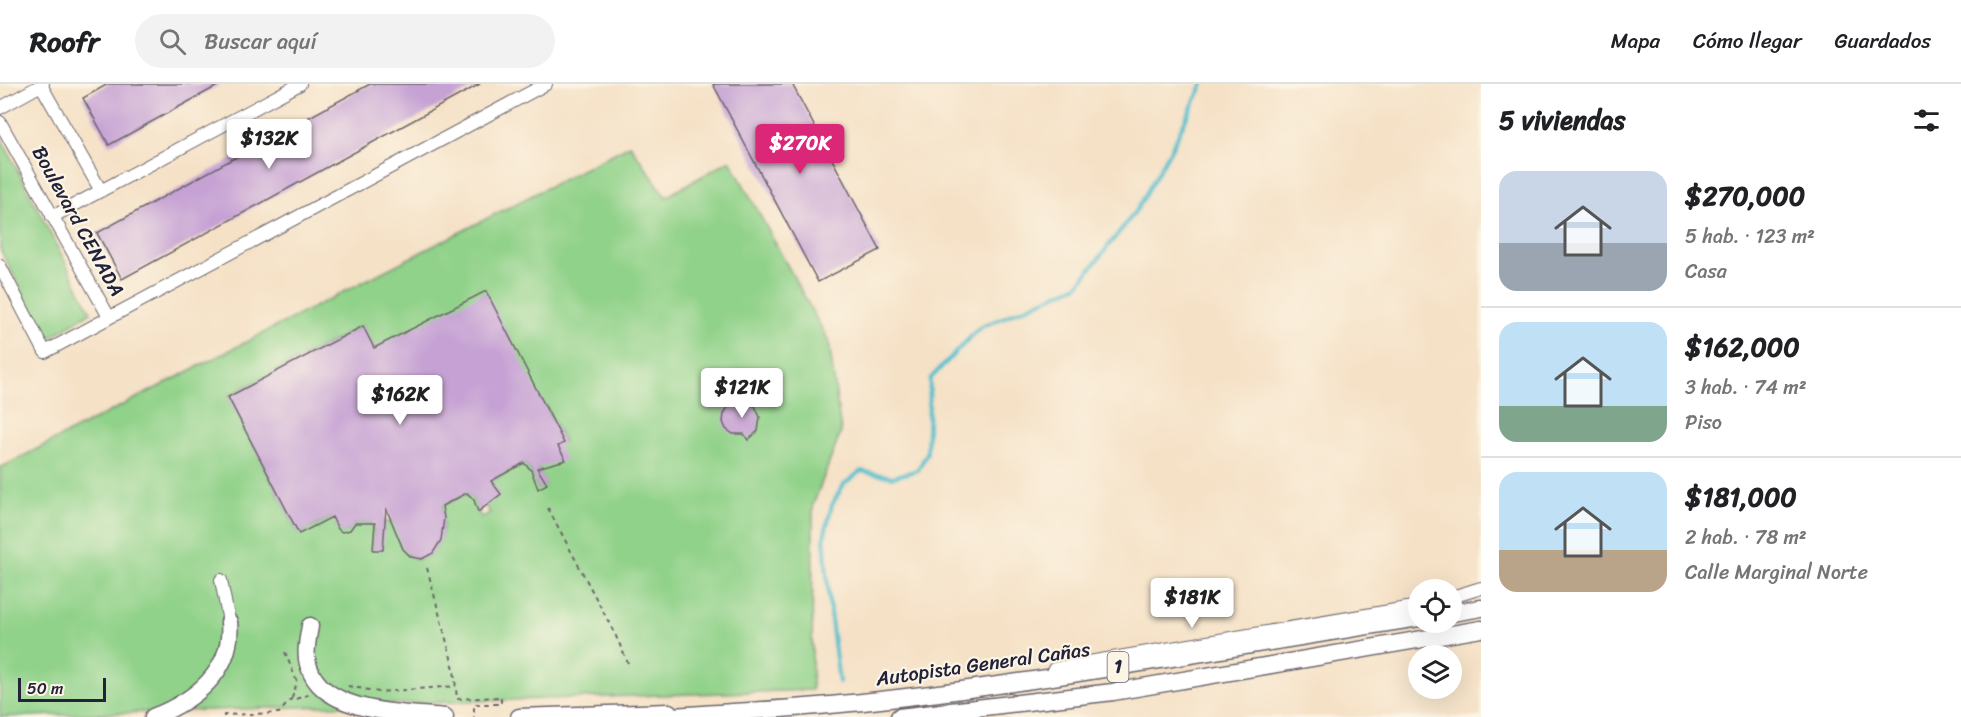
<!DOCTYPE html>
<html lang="es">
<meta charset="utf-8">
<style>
:root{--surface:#fff;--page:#f2f2f2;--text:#202124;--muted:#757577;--line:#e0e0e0;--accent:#db2777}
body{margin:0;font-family:Sriracha,sans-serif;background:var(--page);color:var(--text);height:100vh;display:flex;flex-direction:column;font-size:22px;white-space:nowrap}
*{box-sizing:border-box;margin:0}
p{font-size:20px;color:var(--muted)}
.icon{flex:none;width:33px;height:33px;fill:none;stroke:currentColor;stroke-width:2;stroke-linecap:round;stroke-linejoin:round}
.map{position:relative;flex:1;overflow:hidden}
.panel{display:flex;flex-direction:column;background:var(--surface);width:480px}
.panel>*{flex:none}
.controls{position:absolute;left:1408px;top:495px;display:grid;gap:12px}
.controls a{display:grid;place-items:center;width:54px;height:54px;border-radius:50%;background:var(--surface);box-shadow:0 6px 24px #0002;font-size:30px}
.scale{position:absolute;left:18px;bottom:15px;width:88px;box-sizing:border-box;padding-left:6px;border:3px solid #22223b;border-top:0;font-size:16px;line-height:21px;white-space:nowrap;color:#22223b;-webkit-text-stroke:4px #fcf5e5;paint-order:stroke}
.price{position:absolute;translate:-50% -51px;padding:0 14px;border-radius:6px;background:#fff;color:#222;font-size:20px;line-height:39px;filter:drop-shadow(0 2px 3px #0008)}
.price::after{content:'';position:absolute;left:50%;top:36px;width:18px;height:14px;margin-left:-9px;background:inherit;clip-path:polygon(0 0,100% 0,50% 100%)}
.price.active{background:var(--accent);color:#fff}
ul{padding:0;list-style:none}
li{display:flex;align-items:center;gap:18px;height:150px;padding:0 18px}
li+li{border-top:2px solid var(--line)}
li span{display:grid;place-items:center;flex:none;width:168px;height:120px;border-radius:18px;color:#555}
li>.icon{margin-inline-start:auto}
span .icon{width:72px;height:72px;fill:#fffc;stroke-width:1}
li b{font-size:26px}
h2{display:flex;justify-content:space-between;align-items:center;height:72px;padding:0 18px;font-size:26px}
header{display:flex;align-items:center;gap:36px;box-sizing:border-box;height:84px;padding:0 30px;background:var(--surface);border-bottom:2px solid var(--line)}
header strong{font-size:28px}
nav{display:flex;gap:33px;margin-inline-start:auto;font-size:21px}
.search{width:420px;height:54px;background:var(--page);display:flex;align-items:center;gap:15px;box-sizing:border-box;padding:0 21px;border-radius:33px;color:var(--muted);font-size:22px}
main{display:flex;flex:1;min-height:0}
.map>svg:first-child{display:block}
.green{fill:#90d289;stroke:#597a62;stroke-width:1.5;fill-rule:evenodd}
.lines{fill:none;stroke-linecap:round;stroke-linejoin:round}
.stream{stroke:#51bdcc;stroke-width:4}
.building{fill:#c6a2d4}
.minor-casing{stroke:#6c656c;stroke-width:14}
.highway-casing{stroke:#6c656c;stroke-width:19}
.path{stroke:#6c656c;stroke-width:2;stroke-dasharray:4.5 4.5;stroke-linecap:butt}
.minor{stroke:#fff;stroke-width:12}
.highway{stroke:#fff;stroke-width:16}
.labels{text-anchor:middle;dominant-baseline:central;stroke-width:4.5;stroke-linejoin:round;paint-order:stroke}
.shield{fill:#fcf5e5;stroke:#63616e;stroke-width:1.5}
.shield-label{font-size:18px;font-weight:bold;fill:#22223b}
.street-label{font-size:20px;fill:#22223b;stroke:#fcf5e5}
</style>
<header>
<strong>Roofr</strong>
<div class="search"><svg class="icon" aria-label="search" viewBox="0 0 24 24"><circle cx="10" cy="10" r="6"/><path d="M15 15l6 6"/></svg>Buscar aquí</div>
<nav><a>Mapa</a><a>Cómo llegar</a><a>Guardados</a></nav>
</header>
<main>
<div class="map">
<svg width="1481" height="633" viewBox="0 0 1481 633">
<rect width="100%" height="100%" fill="#fcf5e5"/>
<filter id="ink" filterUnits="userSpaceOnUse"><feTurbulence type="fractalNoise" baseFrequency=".0167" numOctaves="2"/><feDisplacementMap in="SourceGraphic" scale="12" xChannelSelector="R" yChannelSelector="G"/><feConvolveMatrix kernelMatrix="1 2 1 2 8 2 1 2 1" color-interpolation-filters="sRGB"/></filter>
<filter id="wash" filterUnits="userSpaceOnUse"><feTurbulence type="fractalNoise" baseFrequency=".008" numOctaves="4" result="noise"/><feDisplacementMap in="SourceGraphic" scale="24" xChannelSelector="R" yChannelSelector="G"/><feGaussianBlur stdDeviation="1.35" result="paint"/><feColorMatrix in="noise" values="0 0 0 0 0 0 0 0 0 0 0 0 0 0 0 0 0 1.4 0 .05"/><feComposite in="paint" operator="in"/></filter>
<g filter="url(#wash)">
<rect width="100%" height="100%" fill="#f5e1c6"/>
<path class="green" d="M 0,52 L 91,228 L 47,256 L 0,165 Z
M 630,61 L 666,113 L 730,76 L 829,258 L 841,348 L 813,421 L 812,606 L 0,633 L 0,384 ZM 362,242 L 374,264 L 546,322 L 564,358 L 532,375 L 546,400 L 538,405 L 531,387 L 524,379 L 476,405 L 490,429 L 481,434 L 474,416 L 467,409 L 442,422 C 452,474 403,502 396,437 L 385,438 L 373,466 L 374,446 L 372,439 L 354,439 L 350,446 L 342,448 L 336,442 L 336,431 L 299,450 L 228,312 Z"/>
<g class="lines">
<path class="stream" d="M 839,598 L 830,528 L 824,453 L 832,421 L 844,400 L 861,387 L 893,393 L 918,386 L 927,369 L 930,295 L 979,244 L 1078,201 L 1138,124 L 1171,65 L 1203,0"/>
</g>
<g id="blocks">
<path class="building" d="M 108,0 L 221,0 L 109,61 L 83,14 Z
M 370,0 L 480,0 L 122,195 L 97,149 Z
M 713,0 L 792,0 L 880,166 L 818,198 Z
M 486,207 L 564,359 L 558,362 L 566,376 L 537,384 L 547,400 L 538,405 L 531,386 L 524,379 L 491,397 L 501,410 L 478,428 L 474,416 L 467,409 L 442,422 L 444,434 L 441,456 L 433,469 L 422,475 L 411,473 L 403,465 L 386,424 L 383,466 L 373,466 L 375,439 L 355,439 L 350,446 L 342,448 L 338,445 L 332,433 L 299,450 L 228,313 L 363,242 L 374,264 Z
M 739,317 L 755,322 L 760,333 L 758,347 L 748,356 L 744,350 L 733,350 L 726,345 L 723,338 L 724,330 L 728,323 Z"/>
</g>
</g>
<g filter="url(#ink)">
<use href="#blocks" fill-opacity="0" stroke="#6c656c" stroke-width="1.5"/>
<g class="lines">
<g class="minor-casing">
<path id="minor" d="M 41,1 L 101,107
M 0,24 L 43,0
M 0,38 L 109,233
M 52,133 L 300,0
M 0,182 L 45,268 L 546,0
M 221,496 L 229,538
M 1452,513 L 1481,504
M 1054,585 L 1089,578 L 1419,522"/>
</g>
<g class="highway-casing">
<path id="highway" d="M 1452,529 L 1481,524
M 310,542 C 308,555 304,570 309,583 C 323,630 406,629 445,633
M 153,633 C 194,617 234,587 229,538
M 519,633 L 669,628
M 658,633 C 729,628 800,625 871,617 C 1054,597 1236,562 1419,534
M 899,633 L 1113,608 L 1481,545"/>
</g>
<path class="path" d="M 548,424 L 615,550 L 628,579
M 427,484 L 454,585 L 457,615 L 501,613 L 501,620 L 474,620 L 474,633
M 285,568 L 297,598 L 292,614
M 348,602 L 379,608 L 456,602
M 224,633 L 224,631 L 279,629 L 292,614 L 296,615 L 310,610"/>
<use href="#minor" class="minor"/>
<use href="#highway" class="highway"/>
</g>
</g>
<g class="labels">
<rect class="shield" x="1107.5" y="568" width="21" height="30" rx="4.5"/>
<g class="shield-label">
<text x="1118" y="583">1</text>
</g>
<g class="street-label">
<text transform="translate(78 137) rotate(61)">Boulevard CENADA</text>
<text transform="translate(983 580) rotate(-8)">Autopista General Cañas</text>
</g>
</g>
</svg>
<div class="controls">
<a><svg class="icon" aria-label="locate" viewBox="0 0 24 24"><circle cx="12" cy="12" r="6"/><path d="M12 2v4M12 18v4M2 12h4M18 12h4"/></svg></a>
<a><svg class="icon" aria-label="layers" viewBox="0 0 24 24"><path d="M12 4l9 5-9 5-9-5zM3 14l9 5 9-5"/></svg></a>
</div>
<div class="scale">50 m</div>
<b class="price" style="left:269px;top:86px">$132K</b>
<b class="price active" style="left:800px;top:91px">$270K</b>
<b class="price" style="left:742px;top:335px">$121K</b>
<b class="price" style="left:400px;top:342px">$162K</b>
<b class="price" style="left:1192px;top:545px">$181K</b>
</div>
<section class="panel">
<h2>5 viviendas<svg class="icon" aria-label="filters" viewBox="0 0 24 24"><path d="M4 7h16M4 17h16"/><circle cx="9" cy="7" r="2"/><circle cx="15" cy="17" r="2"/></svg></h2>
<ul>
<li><span style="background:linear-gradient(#c9d6e8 60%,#9aa5b1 0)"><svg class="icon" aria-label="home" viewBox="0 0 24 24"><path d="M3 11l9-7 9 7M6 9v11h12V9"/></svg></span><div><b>$270,000</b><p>5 hab. · 123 m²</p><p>Casa</p></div></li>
<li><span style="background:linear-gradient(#bfe0f5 70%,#7fa58c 0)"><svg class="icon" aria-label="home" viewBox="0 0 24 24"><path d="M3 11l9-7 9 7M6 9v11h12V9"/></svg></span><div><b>$162,000</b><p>3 hab. · 74 m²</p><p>Piso</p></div></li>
<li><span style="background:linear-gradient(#bfe0f5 65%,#b9a48a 0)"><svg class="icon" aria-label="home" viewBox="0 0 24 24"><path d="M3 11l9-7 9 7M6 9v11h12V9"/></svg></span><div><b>$181,000</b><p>2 hab. · 78 m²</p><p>Calle Marginal Norte</p></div></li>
</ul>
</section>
</main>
